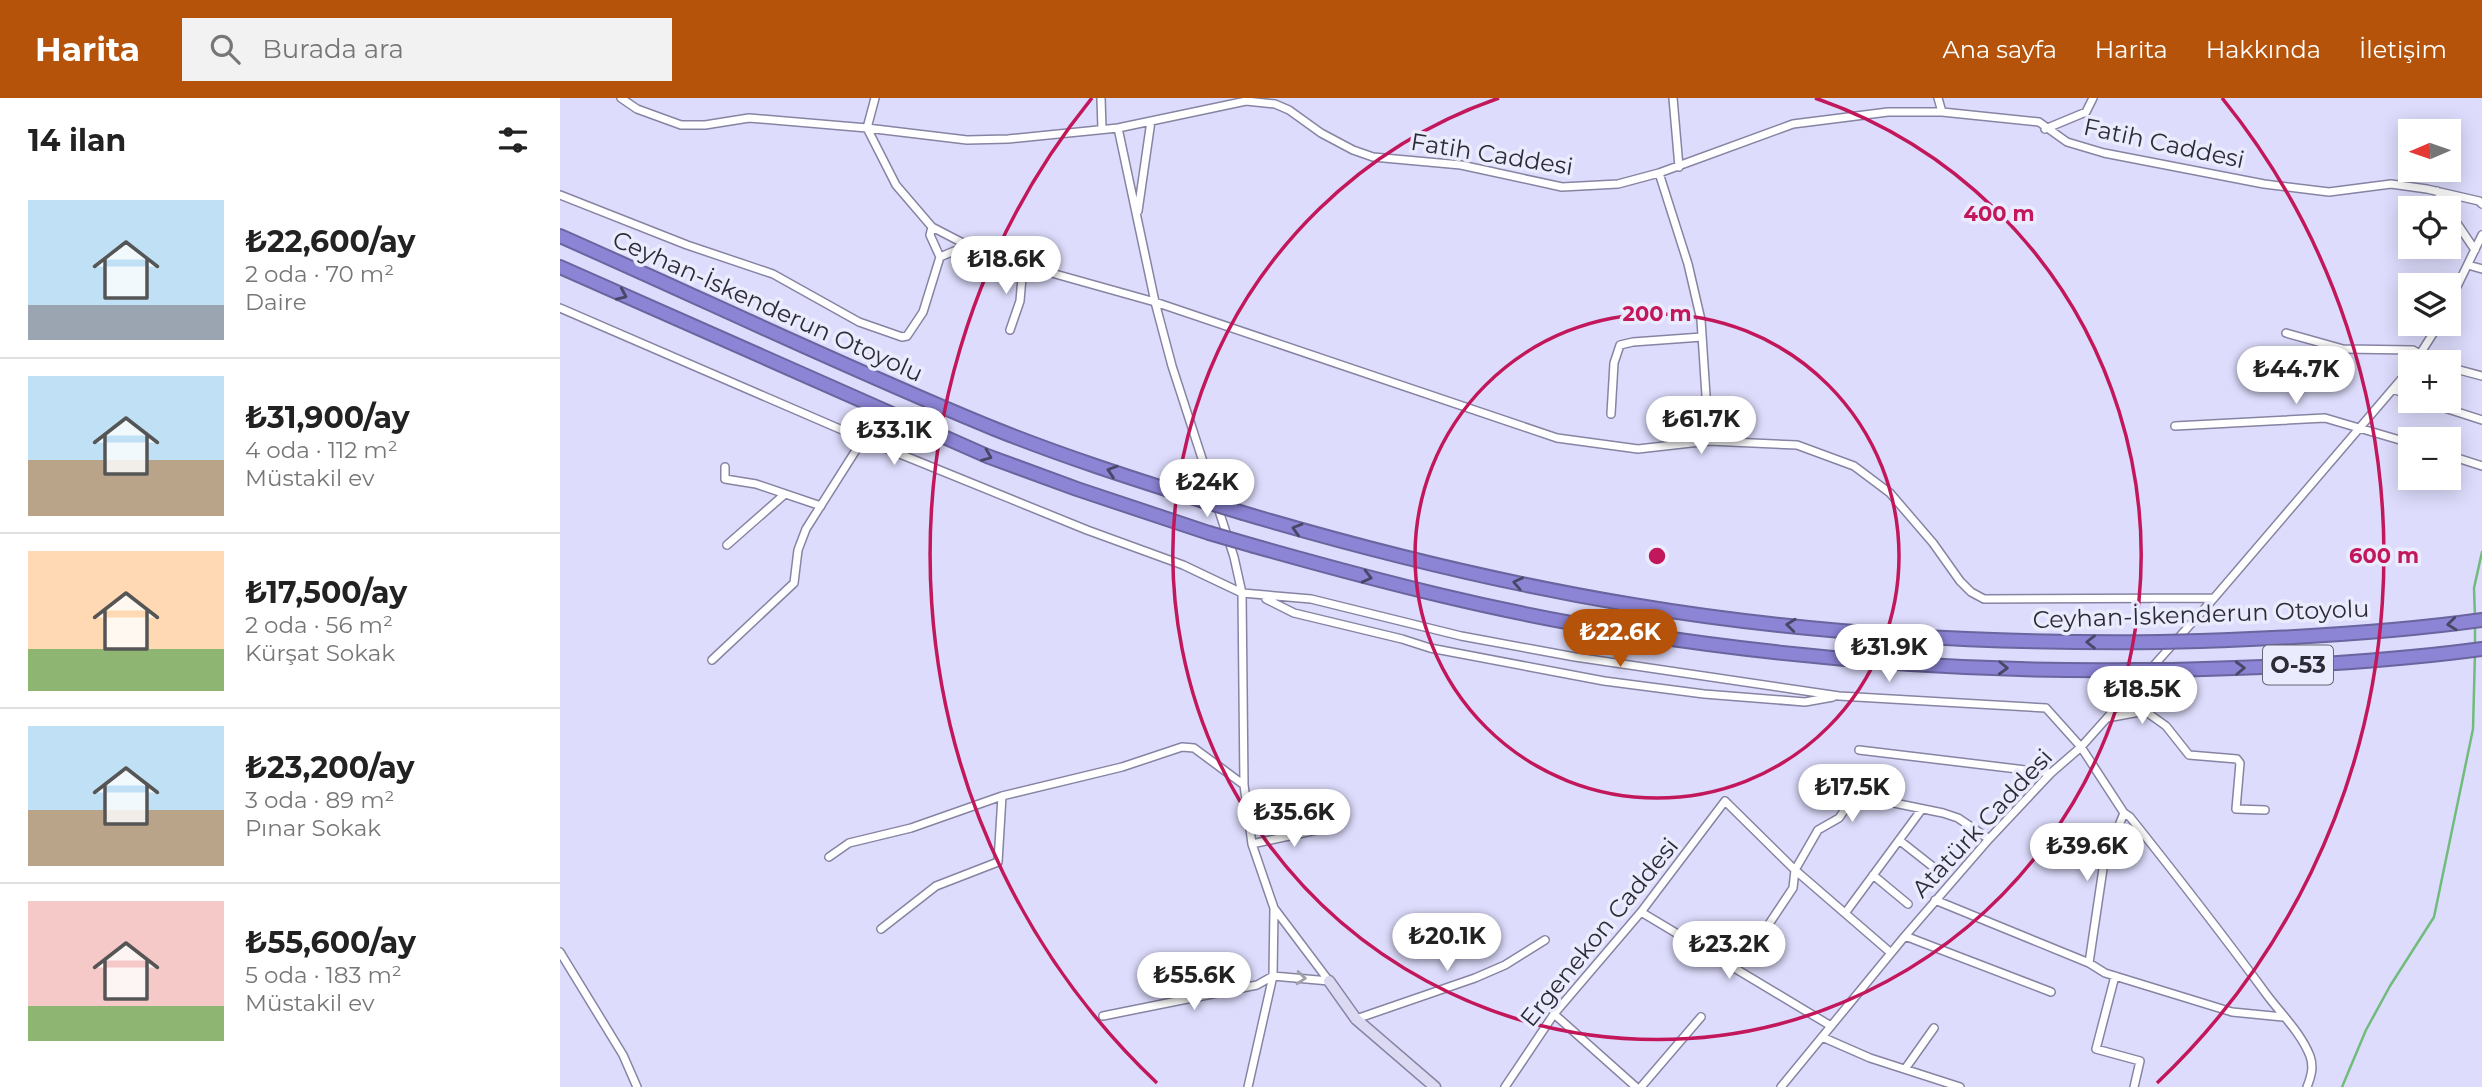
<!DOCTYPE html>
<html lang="tr">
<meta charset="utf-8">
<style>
:root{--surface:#fff;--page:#f2f2f2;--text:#222;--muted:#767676;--line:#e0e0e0;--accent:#b45309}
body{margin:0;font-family:Montserrat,sans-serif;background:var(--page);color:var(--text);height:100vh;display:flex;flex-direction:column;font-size:26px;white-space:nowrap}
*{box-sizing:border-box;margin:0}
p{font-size:23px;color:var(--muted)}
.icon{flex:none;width:38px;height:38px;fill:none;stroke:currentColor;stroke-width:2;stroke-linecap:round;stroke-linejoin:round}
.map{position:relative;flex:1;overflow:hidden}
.details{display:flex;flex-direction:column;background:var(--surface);width:560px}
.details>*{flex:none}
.needle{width:46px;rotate:268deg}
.buttons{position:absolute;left:1838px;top:21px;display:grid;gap:14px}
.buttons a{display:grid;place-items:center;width:63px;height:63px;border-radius:0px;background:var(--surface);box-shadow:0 4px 18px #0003;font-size:35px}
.price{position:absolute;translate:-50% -60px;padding:0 16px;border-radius:24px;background:#fff;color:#222;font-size:23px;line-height:46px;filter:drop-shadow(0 2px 4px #0008)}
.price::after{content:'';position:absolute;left:50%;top:42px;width:21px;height:16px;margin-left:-10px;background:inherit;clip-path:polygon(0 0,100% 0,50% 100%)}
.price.selected{background:var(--accent);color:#fff}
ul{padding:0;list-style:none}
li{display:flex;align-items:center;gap:21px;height:175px;padding:0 28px}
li+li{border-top:2px solid var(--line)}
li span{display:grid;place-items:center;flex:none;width:196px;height:140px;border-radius:0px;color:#555}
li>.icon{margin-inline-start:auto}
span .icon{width:84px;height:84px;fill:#fffc;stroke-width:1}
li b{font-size:30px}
h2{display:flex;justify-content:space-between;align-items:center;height:84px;padding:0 28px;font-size:30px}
header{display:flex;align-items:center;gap:42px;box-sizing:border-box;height:98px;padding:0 35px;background:var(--accent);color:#fff}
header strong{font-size:33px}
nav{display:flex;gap:38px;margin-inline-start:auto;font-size:24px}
.search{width:490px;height:63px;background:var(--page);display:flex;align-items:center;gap:18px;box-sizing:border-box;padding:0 24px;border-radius:0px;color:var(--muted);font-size:26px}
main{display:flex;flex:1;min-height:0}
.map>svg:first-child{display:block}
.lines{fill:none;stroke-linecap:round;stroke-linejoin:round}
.stream{stroke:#71bb7c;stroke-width:2.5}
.street-casing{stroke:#8684a2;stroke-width:10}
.secondary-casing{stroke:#8684a2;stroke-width:13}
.highway-casing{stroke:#6a659e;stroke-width:16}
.street{stroke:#fff;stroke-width:7}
.secondary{stroke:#dcdaf2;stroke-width:10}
.highway{stroke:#8c84d5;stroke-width:12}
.highway-bridge-casing{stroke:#6a659e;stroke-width:16;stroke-linecap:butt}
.highway-bridge{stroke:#8c84d5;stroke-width:12}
.oneway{stroke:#494666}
.oneway2{stroke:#a0a0a5}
.ring{fill:none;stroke:#c2185b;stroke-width:3.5}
.labels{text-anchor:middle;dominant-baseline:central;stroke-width:7;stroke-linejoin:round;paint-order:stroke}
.shield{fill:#ebebfe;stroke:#656573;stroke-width:2}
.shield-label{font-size:23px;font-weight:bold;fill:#2c2b37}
.street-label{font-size:24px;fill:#2c2b37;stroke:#ebebfe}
.centre{fill:#c2185b;stroke:#ebebfe;stroke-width:3.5}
.ring-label{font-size:21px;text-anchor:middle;font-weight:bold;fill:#c2185b;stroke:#ebebfe;stroke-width:7;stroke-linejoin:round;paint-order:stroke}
</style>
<header>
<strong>Harita</strong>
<div class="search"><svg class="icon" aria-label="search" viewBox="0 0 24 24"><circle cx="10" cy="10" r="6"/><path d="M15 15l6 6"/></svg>Burada ara</div>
<nav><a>Ana sayfa</a><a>Harita</a><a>Hakkında</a><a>İletişim</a></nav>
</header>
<main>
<section class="details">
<h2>14 ilan<svg class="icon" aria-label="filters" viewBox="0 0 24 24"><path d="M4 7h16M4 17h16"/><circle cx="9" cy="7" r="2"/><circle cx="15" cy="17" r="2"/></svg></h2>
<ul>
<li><span style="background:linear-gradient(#bfe0f5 75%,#9aa5b1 0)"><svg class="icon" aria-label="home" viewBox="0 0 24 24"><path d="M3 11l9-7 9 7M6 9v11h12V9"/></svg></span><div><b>₺22,600/ay</b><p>2 oda · 70 m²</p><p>Daire</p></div></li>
<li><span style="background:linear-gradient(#bfe0f5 60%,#b9a48a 0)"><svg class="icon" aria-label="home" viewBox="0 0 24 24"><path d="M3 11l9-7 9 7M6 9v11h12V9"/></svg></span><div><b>₺31,900/ay</b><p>4 oda · 112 m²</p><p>Müstakil ev</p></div></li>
<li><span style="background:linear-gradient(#ffd9b3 70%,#8fb573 0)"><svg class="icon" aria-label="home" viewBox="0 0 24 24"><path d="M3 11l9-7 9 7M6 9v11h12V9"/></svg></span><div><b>₺17,500/ay</b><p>2 oda · 56 m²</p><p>Kürşat Sokak</p></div></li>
<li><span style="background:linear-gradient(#bfe0f5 60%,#b9a48a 0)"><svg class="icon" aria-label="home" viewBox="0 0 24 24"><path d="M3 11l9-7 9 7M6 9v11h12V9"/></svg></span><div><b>₺23,200/ay</b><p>3 oda · 89 m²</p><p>Pınar Sokak</p></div></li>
<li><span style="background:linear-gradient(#f6c9c9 75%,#8fb573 0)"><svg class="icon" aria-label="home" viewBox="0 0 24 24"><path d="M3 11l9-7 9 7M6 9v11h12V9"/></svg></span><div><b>₺55,600/ay</b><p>5 oda · 183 m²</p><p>Müstakil ev</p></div></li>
</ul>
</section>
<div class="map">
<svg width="1922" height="989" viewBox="0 0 1922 989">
<rect width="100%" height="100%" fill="#dddcfc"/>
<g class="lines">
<path class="stream" d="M 1915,520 L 1914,490 L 1922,454
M 1915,526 L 1915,548
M 1782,989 L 1806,932 L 1830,888 L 1874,819 L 1913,631 L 1915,554"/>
<g class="street-casing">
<path id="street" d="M 61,0 L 77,11 L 121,27 L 145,27 L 189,20 L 307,30 L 407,42 L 448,41 L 558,30 L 686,3 L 715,6 L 729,12 L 761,35 L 793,52 L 813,59 L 901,67 L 1002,89 L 1058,86 L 1099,75 L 1233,26 L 1328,14 L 1382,14 L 1479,24 L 1507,44 L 1544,55 L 1704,86 L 1769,94 L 1831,86 L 1867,91 L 1919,103 L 1922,106
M 315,0 L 307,30 L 336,87 L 372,129 L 401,144 L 463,167 L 595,204 L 997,340 L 1078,351 L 1149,343 L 1237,347 L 1294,368 L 1330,395 L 1373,445 L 1400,483 L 1411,494 L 1424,501 L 1654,500
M 541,0 L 542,31
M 1113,0 L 1119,69
M 1378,0 L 1382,14
M 558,30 L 595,204 L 612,268 L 674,459 L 682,495 L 684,687 L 692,746 L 714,810 L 769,883
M 1485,31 L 1526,14 L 1533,0
M 1099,75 L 1128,166 L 1141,222 L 1149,343
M 1877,93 L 1887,110
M 0,97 L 127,147 L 213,176 L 299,224 L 342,239 L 347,238 L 363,214 L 380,159 L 370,137 L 372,129
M 1888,112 L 1915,152
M 578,113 L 591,23
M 380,159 L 399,151 L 413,151
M 1908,167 L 1922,171
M 1888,207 L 1922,137
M 0,210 L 303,341 L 527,432 L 623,467 L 682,495 L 751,501 L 901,538 L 1015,559 L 1279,598 L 1486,610 L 1521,649 L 1564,715 L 1570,719 C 1617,778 1663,837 1707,897 C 1722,917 1741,935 1750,958 C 1754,969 1751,979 1747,989
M 450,232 L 460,203 L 463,167
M 1726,235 L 1783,251 L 1853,252 L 1862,257
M 1859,260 L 1873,264
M 1855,264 L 1879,226
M 1888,269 L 1922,278
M 1833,291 L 1850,298
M 1863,303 L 1922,322
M 1051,316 L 1054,265 L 1060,247 L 1073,244 L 1142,239
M 1615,328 L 1765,320 L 1850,345
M 1888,357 L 1922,368
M 165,369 L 165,381 L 196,386 L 261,408
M 167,447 L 225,396
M 706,501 L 734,515 L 842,541 L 870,550 L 1044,583 L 1144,596 L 1245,604 L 1273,599
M 152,562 L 234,485 L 238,452 L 246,431 L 303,341
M 1547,620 L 1585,613 L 1606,628 L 1629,657 L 1677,661 L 1680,665 L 1676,711 L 1705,712
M 1299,652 L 1491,675
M 1339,742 L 1377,772
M 692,746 L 771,729
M 269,759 L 289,745 L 351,730 L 442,698
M 1313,777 L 1348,806
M 1375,802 L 1529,865 L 1545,875 L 1672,914 L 1723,919
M 1081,814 L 1271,928
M 1286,814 L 1362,711
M 321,831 L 376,788 L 438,764 L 442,698 L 562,669 L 622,649 L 634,650 L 684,687
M 1203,835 L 1233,790 L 1235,772 L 1258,732 L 1279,720 L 1295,697 L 1383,715 L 1398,720 L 1429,741
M 1345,838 L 1491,894
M 0,854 L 63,957 L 77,989
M 1529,865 L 1544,764 L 1564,715
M 1555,878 L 1536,951 L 1580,963 L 1574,989
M 994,916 L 1076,989
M 543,918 L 697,887 L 713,878 L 769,883
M 796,921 L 915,880 L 945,867 L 985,842
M 1262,939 L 1310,960 L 1400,989
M 1345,971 L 1374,930
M 688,989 L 713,878 L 714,811
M 945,989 L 994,916 L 1081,814 L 1165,703 L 1235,772 L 1331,855
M 1081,989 L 1141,919
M 1221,989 L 1345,838 L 1429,741 L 1491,675 L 1521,649 L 1654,500 L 1850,271"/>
</g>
<g class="secondary-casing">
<path id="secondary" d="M 769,883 L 796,921 L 875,989"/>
</g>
<g class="highway-casing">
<path id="highway" d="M 0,138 C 145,202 288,271 435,331 C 502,358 571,380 640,402
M 0,169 L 427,358 L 517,391 L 649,435
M 683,415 C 811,453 941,485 1073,507 C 1246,536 1424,546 1600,544
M 694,448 C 818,483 944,516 1072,535 C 1238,561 1406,574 1574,572
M 1640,543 C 1734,540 1829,535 1922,522
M 1612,572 C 1715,569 1819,565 1922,551"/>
</g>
<use href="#street" class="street"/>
<use href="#secondary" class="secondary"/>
<use href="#highway" class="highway"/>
<g class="highway-bridge-casing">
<path id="highway-bridge" d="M 640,402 L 683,415
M 649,435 L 694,448
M 1600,544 L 1640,543
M 1574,572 L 1612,572"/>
</g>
<use href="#highway-bridge" class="highway-bridge"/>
</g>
<defs><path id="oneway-chevron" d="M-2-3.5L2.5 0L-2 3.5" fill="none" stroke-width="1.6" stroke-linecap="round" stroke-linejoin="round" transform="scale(1.75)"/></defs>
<g class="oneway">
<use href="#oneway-chevron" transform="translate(62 197) rotate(24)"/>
<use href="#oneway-chevron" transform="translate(427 358) rotate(22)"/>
<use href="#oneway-chevron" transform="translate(552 373) rotate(-162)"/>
<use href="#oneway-chevron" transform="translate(737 431) rotate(-164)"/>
<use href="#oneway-chevron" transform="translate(807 479) rotate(14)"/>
<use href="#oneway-chevron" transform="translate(958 485) rotate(-168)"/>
<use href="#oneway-chevron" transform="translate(1892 526) rotate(174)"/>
<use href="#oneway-chevron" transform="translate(1231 527) rotate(-174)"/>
<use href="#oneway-chevron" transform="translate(1531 544) rotate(180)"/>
<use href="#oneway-chevron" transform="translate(1443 570) rotate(2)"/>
<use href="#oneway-chevron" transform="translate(1680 570) rotate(-2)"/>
</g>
<use class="oneway2" href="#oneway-chevron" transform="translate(741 880) rotate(5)"/>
<g class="ring">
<circle cx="1097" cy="458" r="242"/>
<path d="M1255 0A484 484 0 1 1 939 0"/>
<path d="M597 985A727 727 0 0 1 532 0M1662 0A727 727 0 0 1 1597 985"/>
</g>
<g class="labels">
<rect class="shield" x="1703" y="547.5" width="70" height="39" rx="5"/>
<g class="shield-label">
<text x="1738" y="567">O-53</text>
</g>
<g class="street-label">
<text transform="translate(1604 45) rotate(12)">Fatih Caddesi</text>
<text transform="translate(932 56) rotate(9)">Fatih Caddesi</text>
<text transform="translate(208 208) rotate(24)">Ceyhan-İskenderun Otoyolu</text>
<text transform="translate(1641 516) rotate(-2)">Ceyhan-İskenderun Otoyolu</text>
<text transform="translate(1422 725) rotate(-47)">Atatürk Caddesi</text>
<text transform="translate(1039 834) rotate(-51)">Ergenekon Caddesi</text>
</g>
</g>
<circle cx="1097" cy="458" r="10" class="centre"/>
<g class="ring-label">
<text x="1439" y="123">400 m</text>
<text x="1097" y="223">200 m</text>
<text x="1824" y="465">600 m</text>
</g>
</svg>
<div class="buttons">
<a><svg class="needle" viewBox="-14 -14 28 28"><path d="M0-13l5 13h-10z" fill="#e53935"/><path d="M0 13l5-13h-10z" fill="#767676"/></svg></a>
<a><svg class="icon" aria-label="locate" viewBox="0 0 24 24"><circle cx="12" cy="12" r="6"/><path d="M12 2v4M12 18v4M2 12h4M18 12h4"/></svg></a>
<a><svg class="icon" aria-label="layers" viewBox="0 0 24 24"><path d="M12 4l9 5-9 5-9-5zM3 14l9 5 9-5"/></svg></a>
<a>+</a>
<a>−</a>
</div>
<b class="price" style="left:446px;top:198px">₺18.6K</b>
<b class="price" style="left:1736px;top:308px">₺44.7K</b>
<b class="price" style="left:1141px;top:358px">₺61.7K</b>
<b class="price" style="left:334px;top:369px">₺33.1K</b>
<b class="price" style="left:647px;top:421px">₺24K</b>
<b class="price selected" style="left:1060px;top:571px">₺22.6K</b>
<b class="price" style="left:1329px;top:586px">₺31.9K</b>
<b class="price" style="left:1582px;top:628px">₺18.5K</b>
<b class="price" style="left:1292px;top:726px">₺17.5K</b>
<b class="price" style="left:734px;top:751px">₺35.6K</b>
<b class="price" style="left:1527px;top:785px">₺39.6K</b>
<b class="price" style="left:887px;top:875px">₺20.1K</b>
<b class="price" style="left:1169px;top:883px">₺23.2K</b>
<b class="price" style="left:634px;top:914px">₺55.6K</b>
</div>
</main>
